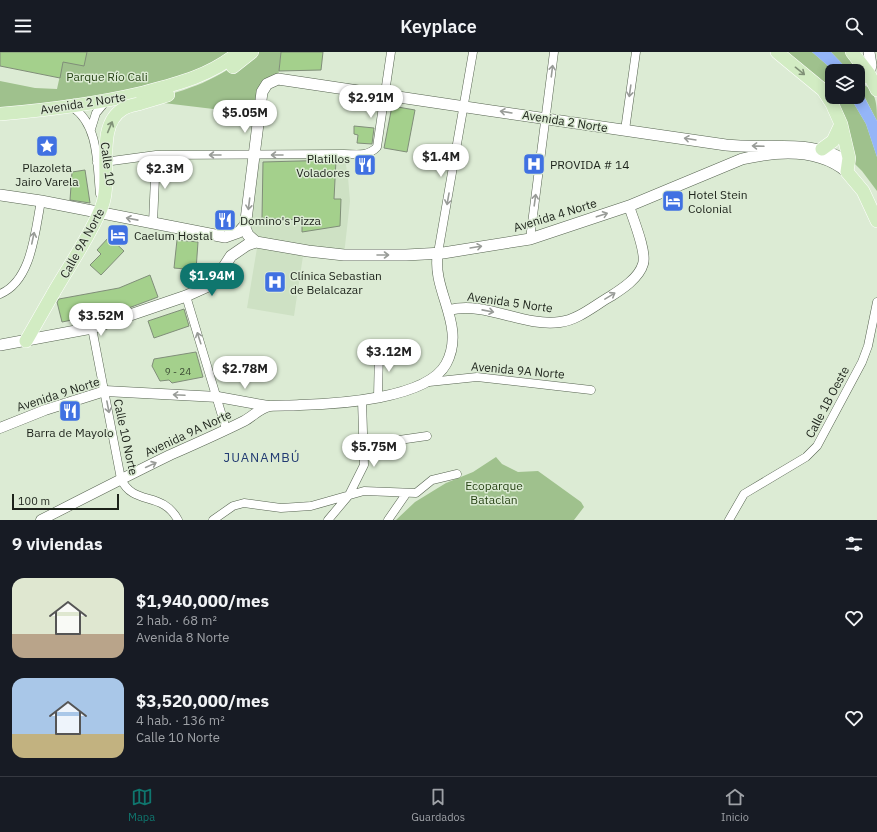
<!DOCTYPE html>
<html lang="es">
<meta charset="utf-8">
<style>
:root{--surface:#171b24;--page:#242831;--text:#f1f3f6;--muted:#9ea1a6;--line:#363941;--accent:#0f766e}
body{margin:0;font-family:"IBM Plex Sans",sans-serif;background:var(--page);color:var(--text);height:100vh;display:flex;flex-direction:column;font-size:15px;white-space:nowrap}
*{box-sizing:border-box;margin:0}
p{font-size:13px;color:var(--muted)}
.icon{flex:none;width:22px;height:22px;fill:none;stroke:currentColor;stroke-width:2;stroke-linecap:round;stroke-linejoin:round}
.map{position:relative;height:468px;overflow:hidden}
.panel{display:flex;flex-direction:column;background:var(--surface);flex:1}
.panel>*{flex:none}
.controls{position:absolute;left:825px;top:12px;display:grid;gap:8px}
.controls a{display:grid;place-items:center;width:40px;height:40px;border-radius:8px;background:var(--surface);box-shadow:0 2px 10px #0003;font-size:20px}
.scale{position:absolute;left:12px;bottom:10px;width:107px;box-sizing:border-box;padding-left:4px;border:2px solid #1c221a;border-top:0;font-size:11px;line-height:14px;white-space:nowrap;color:#1c221a;-webkit-text-stroke:3px #dcebd4;paint-order:stroke}
.price{position:absolute;translate:-50% -34px;padding:0 9px;border-radius:14px;background:#fff;color:#222;font-size:13px;line-height:26px;filter:drop-shadow(0 1px 2px #0008)}
.price::after{content:'';position:absolute;left:50%;top:24px;width:12px;height:9px;margin-left:-6px;background:inherit;clip-path:polygon(0 0,100% 0,50% 100%)}
.price.current{background:var(--accent);color:#fff}
ul{padding:0;list-style:none}
li{display:flex;align-items:center;gap:12px;height:100px;padding:0 12px}
li span{display:grid;place-items:center;flex:none;width:112px;height:80px;border-radius:12px;color:#555}
li>.icon{margin-inline-start:auto}
span .icon{width:48px;height:48px;fill:#fffc;stroke-width:1}
li b{font-size:17px}
h2{display:flex;justify-content:space-between;align-items:center;height:48px;padding:0 12px;font-size:17px}
header{display:flex;justify-content:space-between;align-items:center;height:52px;padding:0 12px;background:var(--surface);font-size:18px;font-weight:600}
.menu{display:flex;justify-content:space-around;align-items:center;height:56px;border-top:1px solid var(--line);background:var(--surface);font-size:11px;color:var(--muted)}
.menu a{display:grid;justify-items:center;gap:2px}
.menu .current{color:var(--accent)}
.map>svg:first-child{display:block}
.built{fill:#cee1c4}
.green{fill:#9fc18d}
.water{fill:#94b5f8}
.building{fill:#a4d08c;stroke:#808e79}
.lines{fill:none;stroke-linecap:round;stroke-linejoin:round}
.minor-casing{stroke:#566350;stroke-width:9}
.tertiary-casing{stroke:#566350;stroke-width:11}
.secondary-casing{stroke:#566350;stroke-width:12}
.primary-casing{stroke:#fff;stroke-width:14}
.minor{stroke:#fff;stroke-width:8}
.tertiary{stroke:#fff;stroke-width:10}
.secondary{stroke:#fff;stroke-width:11}
.primary{stroke:#d2ecc3;stroke-width:13}
.primary-bridge-casing{stroke:#fff;stroke-width:14;stroke-linecap:butt}
.primary-bridge{stroke:#d2ecc3;stroke-width:13}
.oneway{stroke:#999c98}
.oneway2{stroke:#809177}
.labels{text-anchor:middle;dominant-baseline:central;stroke-width:3;stroke-linejoin:round;paint-order:stroke}
.number-label{font-size:10px;fill:#3e4e36}
.park-label{font-size:12px;fill:#284416;stroke:#dcebd4}
.street-label{font-size:12px;fill:#1c221a;stroke:#dcebd4}
.poi-label{font-size:12px;fill:#1c221a;stroke:#dcebd4;text-anchor:start}
.neighbourhood-label{font-size:13px;letter-spacing:1px;fill:#223b72;stroke:#dcebd4}
</style>
<header><svg class="icon" aria-label="menu" viewBox="0 0 24 24"><path d="M4 6h16M4 12h16M4 18h16"/></svg>Keyplace<svg class="icon" aria-label="search" viewBox="0 0 24 24"><circle cx="10" cy="10" r="6"/><path d="M15 15l6 6"/></svg></header>
<div class="map">
<svg width="877" height="468" viewBox="0 0 877 468">
<rect width="100%" height="100%" fill="#dcebd4"/>
<path class="built" d="M 344,102 L 348,125 L 350,149 L 344,203 L 253,189 L 247,164 L 254,103 Z
M 257,196 L 303,204 L 294,264 L 247,256 Z"/>
<path class="green" d="M 87,0 L 239,0 L 185,30 L 0,62 L 0,29 L 35,36 L 57,37 L 63,10 Z
M 252,0 L 281,0 L 278,27 L 273,28 L 255,62 L 147,49 C 190,37 217,29 252,0 Z
M 785,0 L 812,0 L 834,19 L 832,19 L 832,29 L 828,31 L 822,30 Z
M 831,0 L 845,0 L 860,19 L 849,19 Z
M 864,33 C 877,39 877,56 877,69 L 859,34 Z
M 832,45 L 850,45 L 866,72 L 877,105 L 877,139 L 862,119 L 852,109 Z
M 496,405 L 502,412 L 518,420 L 538,419 L 581,450 L 584,455 L 574,468 L 396,468 L 415,450 L 446,431 L 473,420 Z"/>
<path class="water" d="M 812,0 L 831,0 L 849,19 L 834,19 Z
M 858,33 L 877,69 L 877,105 L 866,72 L 850,45 L 858,45 Z"/>
<path class="building" d="M 0,0 L 87,0 L 84,14 L 63,10 L 60,26 L 0,14 Z
M 281,0 L 323,0 L 321,18 L 279,19 Z
M 392,54 L 415,58 L 407,100 L 384,96 Z
M 354,74 L 374,76 L 372,92 L 357,91 L 358,83 L 354,82 Z
M 336,108 L 334,147 L 341,147 L 340,174 L 302,180 L 302,168 L 262,166 L 263,110 Z
M 85,118 L 90,151 L 70,148 L 72,120 Z
M 109,185 L 124,199 L 101,223 L 90,213 L 101,202 L 97,198 Z
M 177,188 L 198,190 L 196,218 L 174,216 Z
M 150,223 L 158,245 L 126,257 L 62,270 L 57,250 L 59,247 L 119,236 Z
M 184,257 L 189,274 L 154,286 L 148,269 Z
M 196,300 L 203,325 L 172,331 L 169,328 L 160,329 L 152,314 L 154,307 Z"/>
<g class="lines">
<g class="minor-casing">
<path id="minor" d="M 72,55 C 99,72 97,113 100,142
M 91,77 L 96,61 L 106,49
M 625,78 L 636,0
M 97,111 L 156,103 L 344,102 C 355,102 368,105 377,95 L 391,0
M 153,171 L 156,103
M 530,187 L 554,0
M 438,201 L 473,0
M 0,242 C 32,229 35,179 41,149
M 186,244 L 226,377
M 92,276 L 121,427 C 134,455 162,438 178,468
M 429,330 L 477,325 L 591,338
M 378,345 L 379,298
M 364,393 L 427,384
M 213,468 L 233,454 L 244,451 L 281,456 L 311,454 L 364,439 L 416,441 L 432,428 L 457,422
M 328,468 L 349,443 L 364,413 L 362,348
M 388,468 L 406,442
M 729,468 L 744,442 L 806,405 L 817,394 L 862,310 L 868,294 L 877,250"/>
</g>
<g class="tertiary-casing">
<path id="tertiary" d="M 449,258 C 487,249 522,275 560,270 C 578,268 595,253 611,244 C 622,237 639,226 643,212 C 647,200 633,167 629,154
M 0,376 L 45,358 L 105,339 L 218,345 L 268,354
M 41,468 C 84,446 127,424 170,403 C 195,392 220,381 244,369 C 252,365 261,355 270,354 C 280,353 290,354 300,353 C 336,352 427,347 446,312 C 467,273 431,239 438,201"/>
</g>
<g class="secondary-casing">
<path id="secondary" d="M 869,22 L 871,13 L 869,0
M 847,120 C 819,96 776,99 742,107 L 629,154 L 530,187 L 443,201 L 406,203 L 344,203 L 308,199 L 256,190 L 248,183 L 245,176 L 262,40 L 267,32 L 278,27 C 427,49 577,72 726,93 C 767,98 815,86 849,111
M 0,143 L 41,149 L 225,185 L 239,180 L 246,172
M 0,293 L 92,276 L 186,244 L 206,235 L 218,224 L 231,204 L 247,193 L 256,190"/>
</g>
<g class="primary-casing">
<path id="primary" d="M 777,0 L 823,38 L 832,52 L 841,72 L 849,106 L 847,120 L 863,139 L 877,169
M 852,0 L 869,22 L 877,38
M 233,15 L 252,0
M 858,28 L 869,22
M 138,52 L 168,43
M 0,62 C 48,58 95,52 142,41 C 177,32 210,24 239,0
M 822,97 L 833,89 L 841,72
M 26,289 L 54,240"/>
</g>
<use href="#minor" class="minor"/>
<use href="#tertiary" class="tertiary"/>
<use href="#secondary" class="secondary"/>
<use href="#primary" class="primary"/>
<g class="primary-bridge-casing">
<path id="primary-bridge" d="M 54,240 C 69,214 92,181 102,154 C 113,126 94,74 123,57 C 127,54 134,53 138,52"/>
</g>
<use href="#primary-bridge" class="primary-bridge"/>
</g>
<defs><path id="oneway-shaft" d="M-6 0H5M1.5-3L5.5 0L1.5 3" fill="none" stroke-width="1.6" stroke-linecap="round" stroke-linejoin="round"/></defs>
<g class="oneway">
<use href="#oneway-shaft" transform="translate(552 19) rotate(-83)"/>
<use href="#oneway-shaft" transform="translate(630 39) rotate(98)"/>
<use href="#oneway-shaft" transform="translate(506 60) rotate(-171)"/>
<use href="#oneway-shaft" transform="translate(690 87) rotate(-171)"/>
<use href="#oneway-shaft" transform="translate(758 94) rotate(-178)"/>
<use href="#oneway-shaft" transform="translate(215 103) rotate(180)"/>
<use href="#oneway-shaft" transform="translate(277 103) rotate(180)"/>
<use href="#oneway-shaft" transform="translate(448 147) rotate(100)"/>
<use href="#oneway-shaft" transform="translate(535 148) rotate(-82)"/>
<use href="#oneway-shaft" transform="translate(249 152) rotate(97)"/>
<use href="#oneway-shaft" transform="translate(602 163) rotate(-18)"/>
<use href="#oneway-shaft" transform="translate(132 167) rotate(-169)"/>
<use href="#oneway-shaft" transform="translate(33 186) rotate(-78)"/>
<use href="#oneway-shaft" transform="translate(476 195) rotate(-9)"/>
<use href="#oneway-shaft" transform="translate(383 203)"/>
<use href="#oneway-shaft" transform="translate(610 244) rotate(-31)"/>
<use href="#oneway-shaft" transform="translate(488 259) rotate(11)"/>
<use href="#oneway-shaft" transform="translate(199 286) rotate(-108)"/>
<use href="#oneway-shaft" transform="translate(179 343) rotate(-177)"/>
<use href="#oneway-shaft" transform="translate(108 355) rotate(79)"/>
<use href="#oneway-shaft" transform="translate(151 413) rotate(-25)"/>
</g>
<g class="oneway2">
<use href="#oneway-shaft" transform="translate(800 19) rotate(39)"/>
<use href="#oneway-shaft" transform="translate(110 75) rotate(-67)"/>
</g>
<defs>
<g id="sight-square" transform="scale(1.15)"><rect x="-9" y="-9" width="18" height="18" rx="4" fill="#4071e2" stroke="#dcebd4"/><path d="M0-6L1.8-2.2L6-1.7L2.9 1.2L3.7 5.4L0 3.3L-3.7 5.4L-2.9 1.2L-6-1.7L-1.8-2.2Z" fill="#fff"/></g>
<g id="hospital-square" transform="scale(1.15)"><rect x="-9" y="-9" width="18" height="18" rx="4" fill="#4071e2" stroke="#dcebd4"/><path d="M-5-5h3v3.5h4V-5h3V5h-3V1.5h-4V5h-3Z" fill="#fff"/></g>
<g id="restaurant-square" transform="scale(1.15)"><rect x="-9" y="-9" width="18" height="18" rx="4" fill="#4071e2" stroke="#dcebd4"/><path d="M-5-6h1v4h1v-4h1v4h1v-4h1v5L-1.5 .5V6h-2V.5L-5-1ZM5-6V6H3V1.5H1.5Q1.5-4 5-6Z" fill="#fff"/></g>
<g id="hotel-square" transform="scale(1.15)"><rect x="-9" y="-9" width="18" height="18" rx="4" fill="#4071e2" stroke="#dcebd4"/><path d="M-6-4.5h1.5V1H6V5H4.5V3h-9V5H-6ZM-4 0a1.8 1.8 0 1 1 3.6 0ZM.5 0V-2.5h3Q6-2.5 6 0Z" fill="#fff"/></g>
</defs>
<g fill-rule="evenodd">
<use href="#sight-square" x="47" y="94"/>
<use href="#hospital-square" x="534" y="112"/>
<use href="#restaurant-square" x="365" y="113"/>
<use href="#hotel-square" x="673" y="149"/>
<use href="#restaurant-square" x="225" y="168"/>
<use href="#hotel-square" x="118" y="183"/>
<use href="#hospital-square" x="275" y="230"/>
<use href="#restaurant-square" x="70" y="359"/>
</g>
<g class="labels">
<g class="number-label">
<text x="178" y="319">9 - 24</text>
</g>
<g class="park-label">
<text x="107" y="24">Parque Río Cali</text>
<text x="494" y="433">Ecoparque<tspan x="494" dy="14">Bataclan</tspan></text>
</g>
<g class="street-label">
<text transform="translate(83 51) rotate(-9)">Avenida 2 Norte</text>
<text transform="translate(565 69) rotate(9)">Avenida 2 Norte</text>
<text transform="translate(108 112) rotate(82)">Calle 10</text>
<text transform="translate(555 163) rotate(-17)">Avenida 4 Norte</text>
<text transform="translate(82 191) rotate(-61)">Calle 9A Norte</text>
<text transform="translate(510 250) rotate(8)">Avenida 5 Norte</text>
<text transform="translate(518 318) rotate(5)">Avenida 9A Norte</text>
<text transform="translate(58 342) rotate(-18)">Avenida 9 Norte</text>
<text transform="translate(827 350) rotate(-62)">Calle 1B Oeste</text>
<text transform="translate(188 381) rotate(-25)">Avenida 9A Norte</text>
<text transform="translate(126 385) rotate(78)">Calle 10 Norte</text>
</g>
<g class="poi-label">
<text x="350" y="106" text-anchor="end">Platillos<tspan x="350" dy="14">Voladores</tspan></text>
<text x="550" y="112">PROVIDA # 14</text>
<text x="47" y="115" text-anchor="middle">Plazoleta<tspan x="47" dy="14">Jairo Varela</tspan></text>
<text x="688" y="142">Hotel Stein<tspan x="688" dy="14">Colonial</tspan></text>
<text x="240" y="168">Domino's Pizza</text>
<text x="134" y="183">Caelum Hostal</text>
<text x="290" y="223">Clínica Sebastian<tspan x="290" dy="14">de Belalcazar</tspan></text>
<text x="70" y="380" text-anchor="middle">Barra de Mayolo</text>
</g>
<g class="neighbourhood-label">
<text x="262" y="405">JUANAMBÚ</text>
</g>
</g>
</svg>
<div class="controls">
<a><svg class="icon" aria-label="layers" viewBox="0 0 24 24"><path d="M12 4l9 5-9 5-9-5zM3 14l9 5 9-5"/></svg></a>
</div>
<div class="scale">100 m</div>
<b class="price" style="left:371px;top:67px">$2.91M</b>
<b class="price" style="left:245px;top:82px">$5.05M</b>
<b class="price" style="left:441px;top:126px">$1.4M</b>
<b class="price" style="left:165px;top:138px">$2.3M</b>
<b class="price current" style="left:212px;top:245px">$1.94M</b>
<b class="price" style="left:101px;top:285px">$3.52M</b>
<b class="price" style="left:389px;top:321px">$3.12M</b>
<b class="price" style="left:245px;top:338px">$2.78M</b>
<b class="price" style="left:374px;top:416px">$5.75M</b>
</div>
<section class="panel">
<h2>9 viviendas<svg class="icon" aria-label="filters" viewBox="0 0 24 24"><path d="M4 7h16M4 17h16"/><circle cx="9" cy="7" r="2"/><circle cx="15" cy="17" r="2"/></svg></h2>
<ul>
<li><span style="background:linear-gradient(#dfe7d0 70%,#b9a48a 0)"><svg class="icon" aria-label="home" viewBox="0 0 24 24"><path d="M3 11l9-7 9 7M6 9v11h12V9"/></svg></span><div><b>$1,940,000/mes</b><p>2 hab. · 68 m²</p><p>Avenida 8 Norte</p></div><svg class="icon" aria-label="heart" viewBox="0 0 24 24"><path d="M12 20l-8-8c-3-5 5-10 8-4 3-6 11-1 8 4z"/></svg></li>
<li><span style="background:linear-gradient(#a9c7e8 70%,#c2b280 0)"><svg class="icon" aria-label="home" viewBox="0 0 24 24"><path d="M3 11l9-7 9 7M6 9v11h12V9"/></svg></span><div><b>$3,520,000/mes</b><p>4 hab. · 136 m²</p><p>Calle 10 Norte</p></div><svg class="icon" aria-label="heart" viewBox="0 0 24 24"><path d="M12 20l-8-8c-3-5 5-10 8-4 3-6 11-1 8 4z"/></svg></li>
</ul>
</section>
<nav class="menu">
<a class="current"><svg class="icon" aria-label="map" viewBox="0 0 24 24"><path d="M3 6l6-2 6 2 6-2v14l-6 2-6-2-6 2zM9 4v14M15 6v14"/></svg>Mapa</a>
<a><svg class="icon" aria-label="saved" viewBox="0 0 24 24"><path d="M7 4h10v16l-5-4-5 4z"/></svg>Guardados</a>
<a><svg class="icon" aria-label="home" viewBox="0 0 24 24"><path d="M3 11l9-7 9 7M6 9v11h12V9"/></svg>Inicio</a>
</nav>
